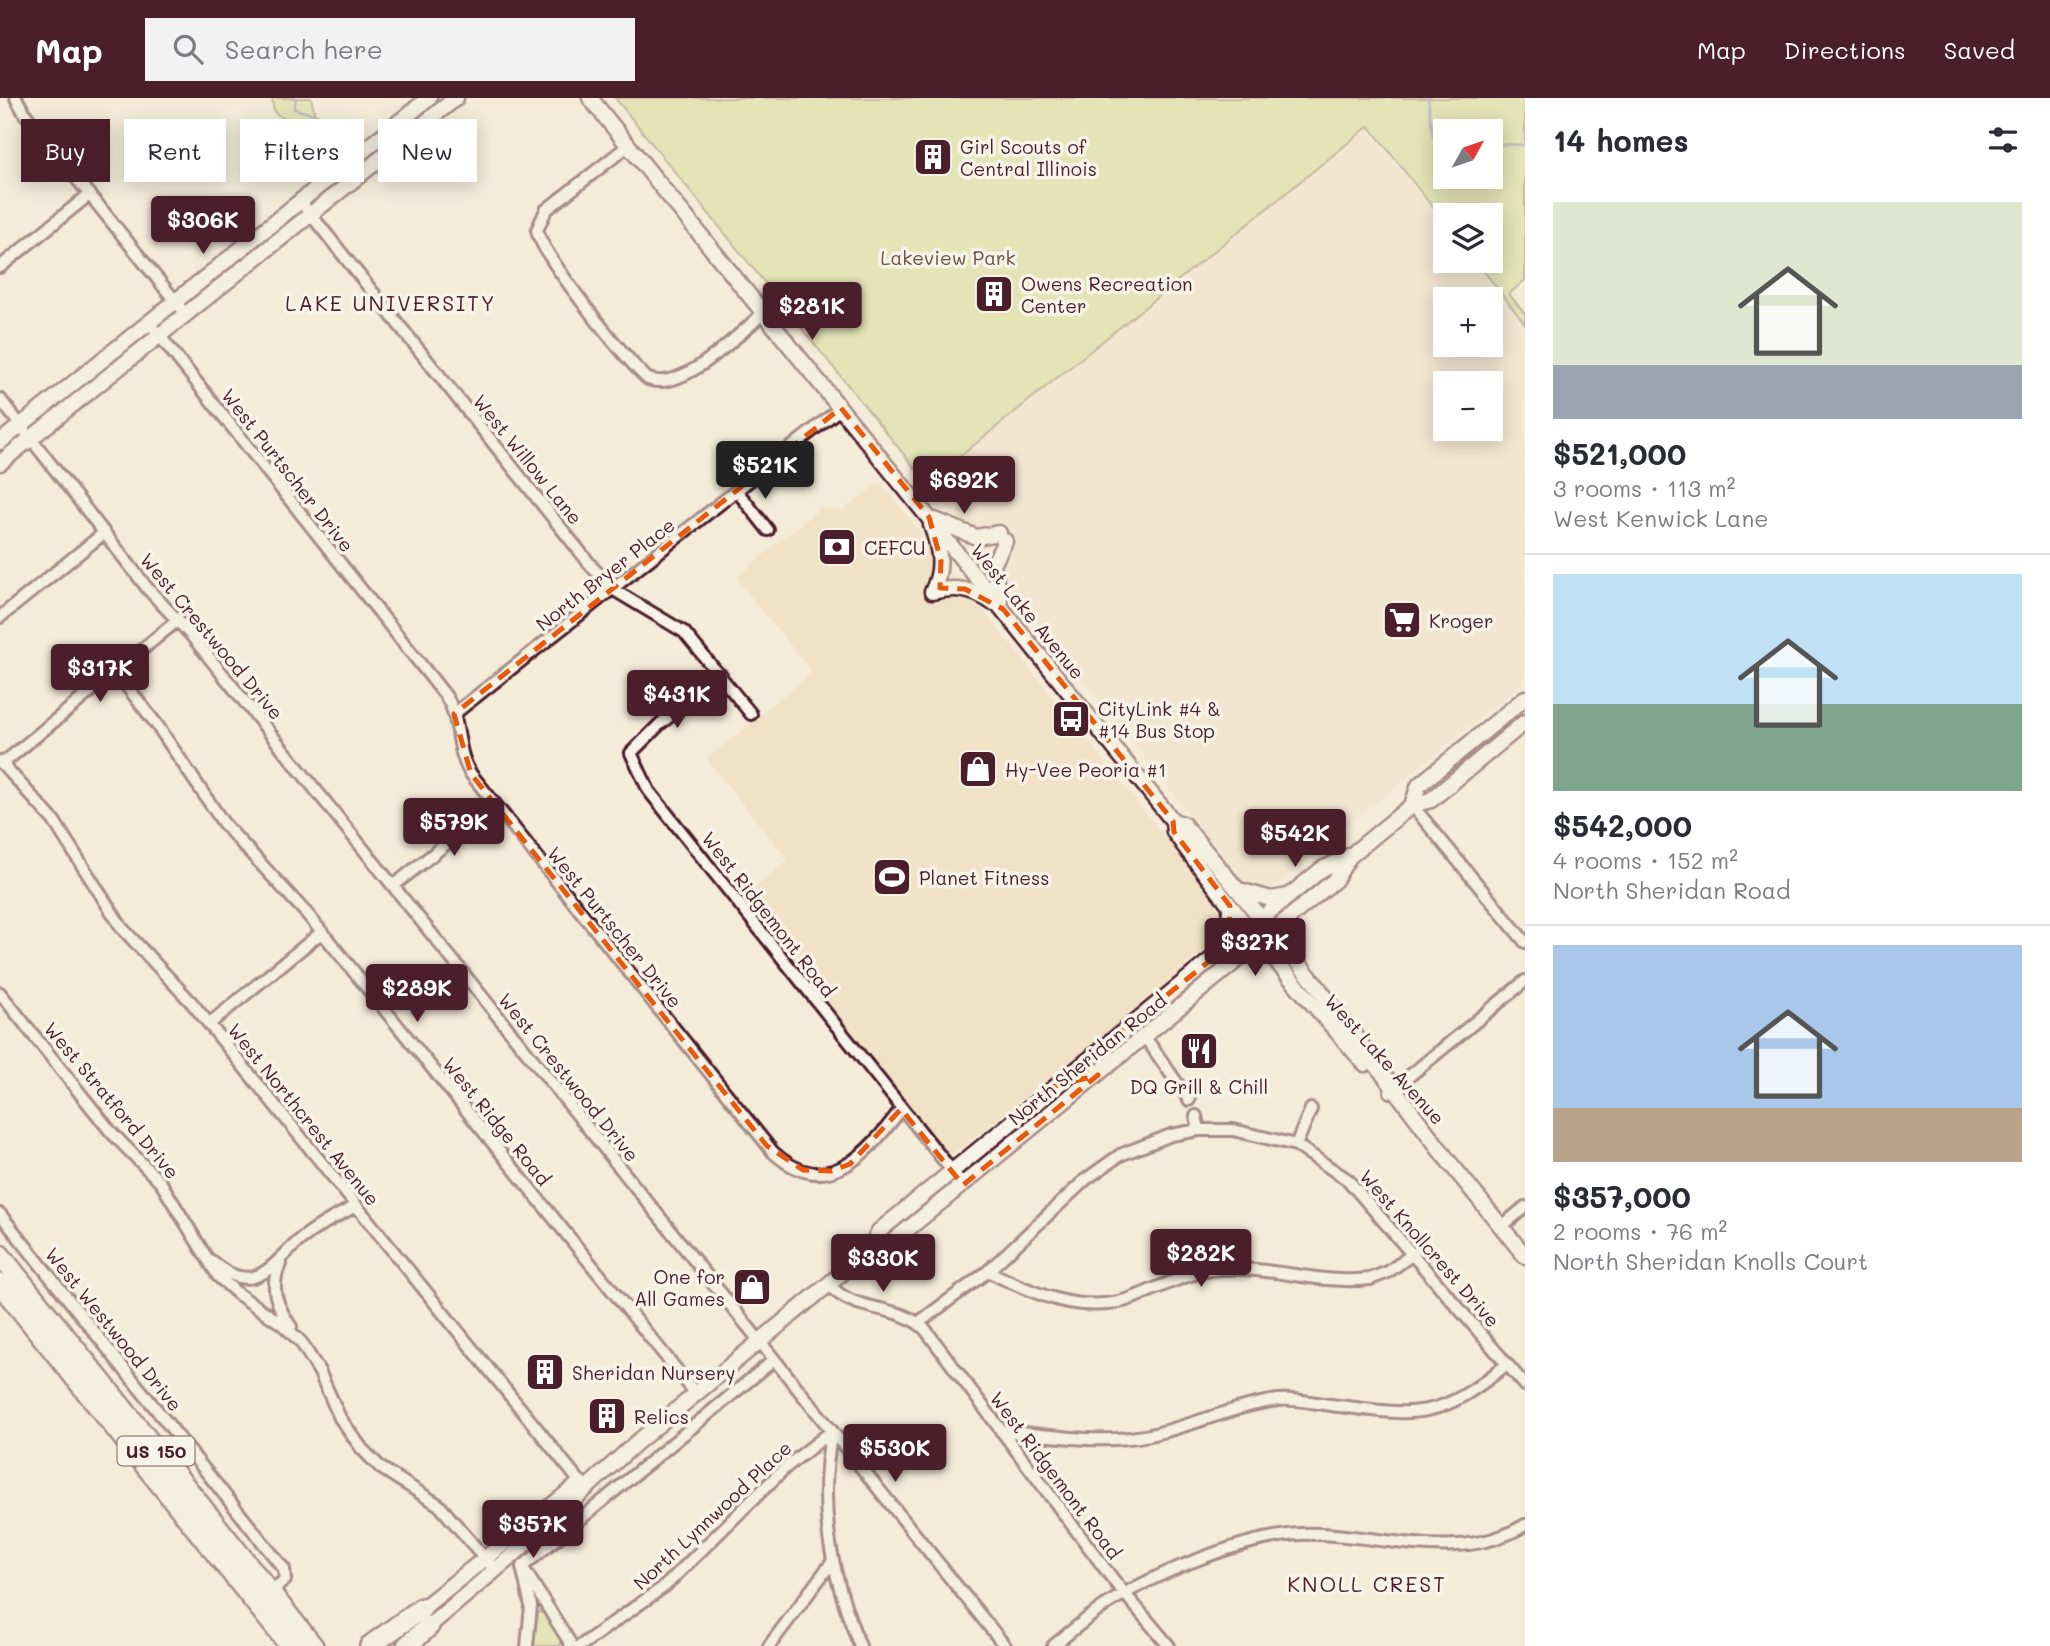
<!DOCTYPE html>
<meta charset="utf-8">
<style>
:root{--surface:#fff;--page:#f2f2f3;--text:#2b2b33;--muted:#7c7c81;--line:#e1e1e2;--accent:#4a1f2b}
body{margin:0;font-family:Mali,sans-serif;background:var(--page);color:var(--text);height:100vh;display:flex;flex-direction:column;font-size:26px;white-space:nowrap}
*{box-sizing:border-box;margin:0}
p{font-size:23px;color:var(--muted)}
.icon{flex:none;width:38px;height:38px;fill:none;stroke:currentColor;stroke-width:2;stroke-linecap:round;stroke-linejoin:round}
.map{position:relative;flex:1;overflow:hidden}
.drawer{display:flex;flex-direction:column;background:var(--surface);width:525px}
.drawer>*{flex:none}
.guide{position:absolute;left:21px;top:21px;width:665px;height:63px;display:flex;gap:14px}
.needle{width:46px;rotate:50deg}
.controls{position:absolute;left:1433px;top:21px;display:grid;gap:14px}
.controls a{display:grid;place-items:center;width:70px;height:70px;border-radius:0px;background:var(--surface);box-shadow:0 4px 18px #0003;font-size:35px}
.price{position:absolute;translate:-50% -60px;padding:0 16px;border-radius:7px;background:var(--accent);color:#fff;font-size:23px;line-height:46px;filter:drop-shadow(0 2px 4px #0008)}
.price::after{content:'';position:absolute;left:50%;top:42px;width:21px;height:16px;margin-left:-10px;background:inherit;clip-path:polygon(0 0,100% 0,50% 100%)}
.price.selected{background:#222;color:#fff}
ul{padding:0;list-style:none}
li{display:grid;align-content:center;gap:14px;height:371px;padding:0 28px}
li+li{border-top:2px solid var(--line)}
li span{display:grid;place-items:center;height:217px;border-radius:0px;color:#555}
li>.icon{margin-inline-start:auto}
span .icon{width:126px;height:126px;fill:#fffc;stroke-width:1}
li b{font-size:30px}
h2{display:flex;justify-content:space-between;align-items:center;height:84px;padding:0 28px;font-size:30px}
.chip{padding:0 24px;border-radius:0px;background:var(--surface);box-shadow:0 4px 18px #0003;font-size:24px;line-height:63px}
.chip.selected{background:var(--accent);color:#fff}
header{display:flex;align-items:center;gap:42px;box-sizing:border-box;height:98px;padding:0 35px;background:var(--accent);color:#fff}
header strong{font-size:33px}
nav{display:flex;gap:38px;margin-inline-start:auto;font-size:24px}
.search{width:490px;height:63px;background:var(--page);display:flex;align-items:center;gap:18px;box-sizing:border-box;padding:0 24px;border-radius:0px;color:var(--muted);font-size:26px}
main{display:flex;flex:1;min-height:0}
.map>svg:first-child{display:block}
.built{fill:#f1e1c7;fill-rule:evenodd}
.green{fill:#d0db8e;stroke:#8d7d5c;stroke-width:2;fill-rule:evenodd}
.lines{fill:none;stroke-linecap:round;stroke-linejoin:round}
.stream{stroke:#7a8da8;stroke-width:2.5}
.street-casing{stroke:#4a1f2b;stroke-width:16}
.secondary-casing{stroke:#4a1f2b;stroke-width:19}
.highway-casing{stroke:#4a1f2b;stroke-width:24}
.street{stroke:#f7f3e8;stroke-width:10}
.secondary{stroke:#f7f3e8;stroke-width:14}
.highway{stroke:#f7f3e8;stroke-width:19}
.marked{fill:none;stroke:#e8590c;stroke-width:5;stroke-dasharray:14 9;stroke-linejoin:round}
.labels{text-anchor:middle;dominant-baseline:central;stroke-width:7;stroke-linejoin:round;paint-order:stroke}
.shield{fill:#f7f3e8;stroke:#7e5f64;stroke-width:2}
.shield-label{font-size:18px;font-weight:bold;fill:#4a1f2b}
.poi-label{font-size:19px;fill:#4a1f2b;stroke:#f7f3e8;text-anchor:start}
.park-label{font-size:19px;fill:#6c4e44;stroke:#f7f3e8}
.street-label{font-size:19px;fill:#4a1f2b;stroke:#f7f3e8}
.neighbourhood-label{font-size:21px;letter-spacing:2px;fill:#4a1f2b;stroke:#f7f3e8}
</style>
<header>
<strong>Map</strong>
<div class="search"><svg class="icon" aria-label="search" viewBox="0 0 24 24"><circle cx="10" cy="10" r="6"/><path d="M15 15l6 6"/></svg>Search here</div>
<nav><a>Map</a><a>Directions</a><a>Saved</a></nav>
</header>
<main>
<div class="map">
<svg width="1525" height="1548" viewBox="0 0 1525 1548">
<rect width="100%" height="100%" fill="#f4ebd9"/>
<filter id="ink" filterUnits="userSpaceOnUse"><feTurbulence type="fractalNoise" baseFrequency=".0143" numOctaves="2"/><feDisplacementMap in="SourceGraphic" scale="14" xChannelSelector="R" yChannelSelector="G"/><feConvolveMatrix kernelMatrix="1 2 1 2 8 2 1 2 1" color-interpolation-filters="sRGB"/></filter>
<g filter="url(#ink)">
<path class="built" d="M 1360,21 L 1445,130 L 1446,163 L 1471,163 L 1525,232 L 1525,583 L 1257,802 L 927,385 ZM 1446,201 L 1491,201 L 1491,247 L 1446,247 ZM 1446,285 L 1491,285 L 1491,331 L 1446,331 Z
M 880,384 L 1211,796 L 1222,818 L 1219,835 L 1207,850 L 1087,951 L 950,1058 L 743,799 L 788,762 L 707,661 L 812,574 L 736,480 L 820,410 L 842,413 Z"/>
<path class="green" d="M 272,0 L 311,0 L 322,47 L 274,14 Z
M 615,0 L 1525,0 L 1525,182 L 1509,196 L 1525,216 L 1525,226 L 1476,163 L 1491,163 L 1491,117 L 1446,117 L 1445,125 L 1369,28 L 927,385 ZM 1491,33 L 1491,79 L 1446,79 L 1446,33 Z
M 539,1514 L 544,1516 L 561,1543 L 560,1548 L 532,1548 L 535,1519 Z"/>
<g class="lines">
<path class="stream" d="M 296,0 L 294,11 L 317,17 L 320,27
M 1428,0 L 1433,39 L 1446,39
M 1491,46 L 1525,47"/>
<g class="street-casing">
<path id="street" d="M 16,0 L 25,16 L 180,209
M 629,47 L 546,112 L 537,132 C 540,155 627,264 648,281 C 683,295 738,236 765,214
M 300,103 L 593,470 L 614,492 L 684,534 L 751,616
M 0,169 L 90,96
M 155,232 L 445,597 C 462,621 455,652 471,676 L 773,1054 C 827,1104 868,1055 901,1011
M 0,301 L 148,491 L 191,537 L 1005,1548
M 737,393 L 768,432
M 0,519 L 104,435
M 115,573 L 157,627 L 224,726 L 308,817 L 697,1297
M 721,577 L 660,626 L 631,655 L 649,693 L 957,1079
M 454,616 L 841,310
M 0,663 L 54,723 L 122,830 L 192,905 L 585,1390
M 2,666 L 178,522
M 1412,707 L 1525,844
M 393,788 L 495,707
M 0,895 L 111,1034 L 161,1085 L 218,1178 L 238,1196 L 282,1226 L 301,1244 L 319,1273 L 340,1320 L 362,1351 L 381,1370 L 439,1407 L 495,1472
M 209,926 L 322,834
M 1145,939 L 1189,1002
M 1390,994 L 1525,883
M 1196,1018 L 1199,1032
M 1296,1047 L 1311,1011
M 0,1116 L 284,1471 L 285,1482 L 270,1494
M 1501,1129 L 1525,1109
M 210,1162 C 254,1201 270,1168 300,1142 C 317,1128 336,1118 356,1108
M 280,1166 C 269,1190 277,1208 291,1229
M 988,1173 C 1033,1196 1085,1219 1135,1199 C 1163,1188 1191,1173 1221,1171 C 1271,1168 1321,1187 1370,1181 L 1388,1174 L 1414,1155
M 829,1187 C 857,1217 896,1204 925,1231 L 1115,1484 L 1169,1548
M 918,1225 L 987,1174 L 1085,1082 L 1120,1057 L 1171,1037 L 1199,1032 L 1233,1032 L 1296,1047 L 1348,1082 L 1525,1287
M 832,1333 C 817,1409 831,1477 860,1548
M 1001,1333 C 1051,1337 1100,1347 1150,1337 C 1193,1328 1233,1308 1278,1302 C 1296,1300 1313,1305 1331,1307 C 1417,1318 1437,1324 1507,1266
M 525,1473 L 572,1548
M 527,1548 L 531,1508 L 522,1469 L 774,1262
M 580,1548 L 665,1488 L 786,1369 L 832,1333
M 769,1548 L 832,1464
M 1053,1548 C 1072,1533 1091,1516 1112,1503 C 1159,1474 1246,1438 1301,1436 C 1374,1433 1457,1469 1525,1427"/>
</g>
<g class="secondary-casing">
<path id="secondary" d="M 590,0 L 1173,723 L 1183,726 L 1314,884 L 1444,1057
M 0,344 L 429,0
M 0,365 L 456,0
M 935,422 L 976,439 L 999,435
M 931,427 C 940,452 944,470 932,494
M 932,494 C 956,488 973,491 993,505
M 1000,503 L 993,467 L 1005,443
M 1412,707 L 1419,687 L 1525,600
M 1173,723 L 1174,734 C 1233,816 1299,890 1365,966
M 1239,792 L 1271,801 L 1288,798
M 1222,851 L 1229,830 L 1230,808
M 1438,1050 L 1525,1158
M 869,1153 L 886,1149 L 1335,782 L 1349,759
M 415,1516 L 580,1385
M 422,1534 L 513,1457 L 635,1346 L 869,1153 L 879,1133 L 1322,771 L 1350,758 L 1412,707 L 1431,702 L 1525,624"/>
</g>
<g class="highway-casing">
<path id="highway" d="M 0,1157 L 313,1548
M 0,1186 L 290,1548
M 370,1548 L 422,1510
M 407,1548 L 429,1528"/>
</g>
<use href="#street" class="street"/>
<use href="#secondary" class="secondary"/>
<use href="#highway" class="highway"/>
</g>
</g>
<path d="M0 0H1525V1548H0ZM 841,310 L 929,419 L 941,463 L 940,490 L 965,491 L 1003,511 L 1173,723 L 1174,734 L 1230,808 L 1229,833 L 1222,853 L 1052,989 L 1098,977 L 963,1087 L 901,1011 L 850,1066 L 831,1073 L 803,1072 L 767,1048 L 471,676 L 454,616 Z" fill="#f4ebd9" fill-opacity=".55" fill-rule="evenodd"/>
<path class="marked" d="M 841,310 L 929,419 L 941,463 L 940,490 L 965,491 L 1003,511 L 1173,723 L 1174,734 L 1230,808 L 1229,833 L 1222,853 L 1052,989 L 1098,977 L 963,1087 L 901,1011 L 850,1066 L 831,1073 L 803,1072 L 767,1048 L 471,676 L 454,616 Z"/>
<defs>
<g id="building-square" transform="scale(2.0125)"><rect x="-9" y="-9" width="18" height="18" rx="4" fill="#4a1f2b" stroke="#f7f3e8"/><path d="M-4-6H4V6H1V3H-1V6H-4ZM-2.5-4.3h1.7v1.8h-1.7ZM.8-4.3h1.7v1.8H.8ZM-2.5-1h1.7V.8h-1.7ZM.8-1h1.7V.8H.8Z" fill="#fff"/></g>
<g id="bank-square" transform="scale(2.0125)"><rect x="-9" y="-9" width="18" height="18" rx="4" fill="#4a1f2b" stroke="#f7f3e8"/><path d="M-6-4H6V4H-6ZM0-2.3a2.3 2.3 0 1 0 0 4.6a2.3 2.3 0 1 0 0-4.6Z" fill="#fff"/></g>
<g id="supermarket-square" transform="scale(2.0125)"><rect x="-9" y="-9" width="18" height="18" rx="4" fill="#4a1f2b" stroke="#f7f3e8"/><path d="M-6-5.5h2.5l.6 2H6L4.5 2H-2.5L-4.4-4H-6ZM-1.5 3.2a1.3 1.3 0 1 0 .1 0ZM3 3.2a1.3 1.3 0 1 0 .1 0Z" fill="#fff"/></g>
<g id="bus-square" transform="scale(2.0125)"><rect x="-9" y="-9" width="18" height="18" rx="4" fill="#4a1f2b" stroke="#f7f3e8"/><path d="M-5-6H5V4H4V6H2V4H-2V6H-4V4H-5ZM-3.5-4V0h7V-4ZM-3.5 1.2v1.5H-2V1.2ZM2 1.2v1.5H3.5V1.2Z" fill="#fff"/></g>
<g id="shop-square" transform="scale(2.0125)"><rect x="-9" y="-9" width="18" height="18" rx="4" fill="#4a1f2b" stroke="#f7f3e8"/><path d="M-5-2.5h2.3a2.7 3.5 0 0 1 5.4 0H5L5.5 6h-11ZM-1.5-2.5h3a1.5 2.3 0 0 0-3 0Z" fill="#fff"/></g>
<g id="stadium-square" transform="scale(2.0125)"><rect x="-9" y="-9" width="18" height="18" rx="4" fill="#4a1f2b" stroke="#f7f3e8"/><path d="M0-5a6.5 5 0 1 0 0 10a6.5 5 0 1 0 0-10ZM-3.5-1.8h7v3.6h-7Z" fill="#fff"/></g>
<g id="restaurant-square" transform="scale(2.0125)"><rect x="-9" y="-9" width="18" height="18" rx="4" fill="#4a1f2b" stroke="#f7f3e8"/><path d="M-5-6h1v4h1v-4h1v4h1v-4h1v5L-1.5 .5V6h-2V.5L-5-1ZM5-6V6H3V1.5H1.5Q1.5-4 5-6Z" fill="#fff"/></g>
</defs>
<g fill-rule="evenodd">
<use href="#building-square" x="933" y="59"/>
<use href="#building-square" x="994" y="196"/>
<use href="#bank-square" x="837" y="449"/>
<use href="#supermarket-square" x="1402" y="522"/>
<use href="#bus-square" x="1071" y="621"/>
<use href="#shop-square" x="978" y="671"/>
<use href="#stadium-square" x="892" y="779"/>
<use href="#restaurant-square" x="1199" y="953"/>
<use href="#shop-square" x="752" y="1189"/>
<use href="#building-square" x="545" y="1274"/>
<use href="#building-square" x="607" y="1318"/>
</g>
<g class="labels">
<rect class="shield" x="117.5" y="1338.5" width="77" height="29" rx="5"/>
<g class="shield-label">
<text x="156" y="1353">US 150</text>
</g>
<g class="poi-label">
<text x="960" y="48">Girl Scouts of<tspan x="960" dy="22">Central Illinois</tspan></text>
<text x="1021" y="185">Owens Recreation<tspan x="1021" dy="22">Center</tspan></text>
<text x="864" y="449">CEFCU</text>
<text x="1429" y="522">Kroger</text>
<text x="1098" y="610">CityLink #4 &amp;<tspan x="1098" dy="22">#14 Bus Stop</tspan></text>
<text x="1005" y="671">Hy-Vee Peoria #1</text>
<text x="919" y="779">Planet Fitness</text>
<text x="1199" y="988" text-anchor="middle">DQ Grill &amp; Chill</text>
<text x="725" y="1178" text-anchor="end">One for<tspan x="725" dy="22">All Games</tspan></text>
<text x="572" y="1274">Sheridan Nursery</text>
<text x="634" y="1318">Relics</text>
</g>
<g class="park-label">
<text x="948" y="159">Lakeview Park</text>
</g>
<g class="street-label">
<text transform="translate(528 361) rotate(51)">West Willow Lane</text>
<text transform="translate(288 372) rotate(52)">West Purtscher Drive</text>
<text transform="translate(605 476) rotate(-38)">North Bryer Place</text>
<text transform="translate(1028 513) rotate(51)">West Lake Avenue</text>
<text transform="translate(212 538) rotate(50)">West Crestwood Drive</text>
<text transform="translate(769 816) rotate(52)">West Ridgemont Road</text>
<text transform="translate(615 829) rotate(51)">West Purtscher Drive</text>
<text transform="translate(1087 961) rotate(-39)">North Sheridan Road</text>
<text transform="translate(1385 961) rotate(48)">West Lake Avenue</text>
<text transform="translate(569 979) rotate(51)">West Crestwood Drive</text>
<text transform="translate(112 1002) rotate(50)">West Stratford Drive</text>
<text transform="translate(304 1016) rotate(51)">West Northcrest Avenue</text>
<text transform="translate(497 1023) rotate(51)">West Ridge Road</text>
<text transform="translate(1430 1150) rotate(49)">West Knollcrest Drive</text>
<text transform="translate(114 1231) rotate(51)">West Westwood Drive</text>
<text transform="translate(1056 1377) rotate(53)">West Ridgemont Road</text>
<text transform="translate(712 1417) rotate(-43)">North Lynnwood Place</text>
</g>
<g class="neighbourhood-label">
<text x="391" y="204">LAKE UNIVERSITY</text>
<text x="1367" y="1485">KNOLL CREST</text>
</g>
</g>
</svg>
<div class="controls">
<a><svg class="needle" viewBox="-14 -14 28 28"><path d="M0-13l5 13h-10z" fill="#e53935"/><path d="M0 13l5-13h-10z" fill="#7c7c81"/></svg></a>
<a><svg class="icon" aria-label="layers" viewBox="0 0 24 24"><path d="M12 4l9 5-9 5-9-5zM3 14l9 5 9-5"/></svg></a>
<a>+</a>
<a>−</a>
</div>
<b class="price" style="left:203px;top:158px">$306K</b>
<b class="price" style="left:812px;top:244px">$281K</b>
<b class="price selected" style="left:765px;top:403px">$521K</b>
<b class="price" style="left:964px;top:418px">$692K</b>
<b class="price" style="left:100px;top:606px">$317K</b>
<b class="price" style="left:677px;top:632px">$431K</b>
<b class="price" style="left:454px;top:760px">$579K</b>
<b class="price" style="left:1295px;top:771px">$542K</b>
<b class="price" style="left:1255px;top:880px">$327K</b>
<b class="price" style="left:417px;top:926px">$289K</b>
<b class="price" style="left:1201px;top:1191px">$282K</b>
<b class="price" style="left:883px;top:1196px">$330K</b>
<b class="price" style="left:895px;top:1386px">$530K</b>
<b class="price" style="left:533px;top:1462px">$357K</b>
<div class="guide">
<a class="chip selected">Buy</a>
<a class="chip">Rent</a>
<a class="chip">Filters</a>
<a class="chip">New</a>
</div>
</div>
<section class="drawer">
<h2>14 homes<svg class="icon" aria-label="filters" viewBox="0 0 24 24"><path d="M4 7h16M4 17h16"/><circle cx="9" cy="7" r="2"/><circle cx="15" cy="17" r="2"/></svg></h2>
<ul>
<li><span style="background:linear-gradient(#dfe7d0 75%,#9aa5b1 0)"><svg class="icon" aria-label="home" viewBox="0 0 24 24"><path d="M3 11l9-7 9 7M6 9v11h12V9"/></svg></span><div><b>$521,000</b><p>3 rooms · 113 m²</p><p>West Kenwick Lane</p></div></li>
<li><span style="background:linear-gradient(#bfe0f5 60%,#7fa58c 0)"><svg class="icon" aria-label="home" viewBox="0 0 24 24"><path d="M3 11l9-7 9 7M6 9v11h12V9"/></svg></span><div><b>$542,000</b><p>4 rooms · 152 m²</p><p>North Sheridan Road</p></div></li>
<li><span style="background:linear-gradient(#a9c7e8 75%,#b9a48a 0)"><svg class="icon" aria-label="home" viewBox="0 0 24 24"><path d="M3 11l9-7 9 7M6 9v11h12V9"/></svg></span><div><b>$357,000</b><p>2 rooms · 76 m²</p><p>North Sheridan Knolls Court</p></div></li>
</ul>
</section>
</main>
